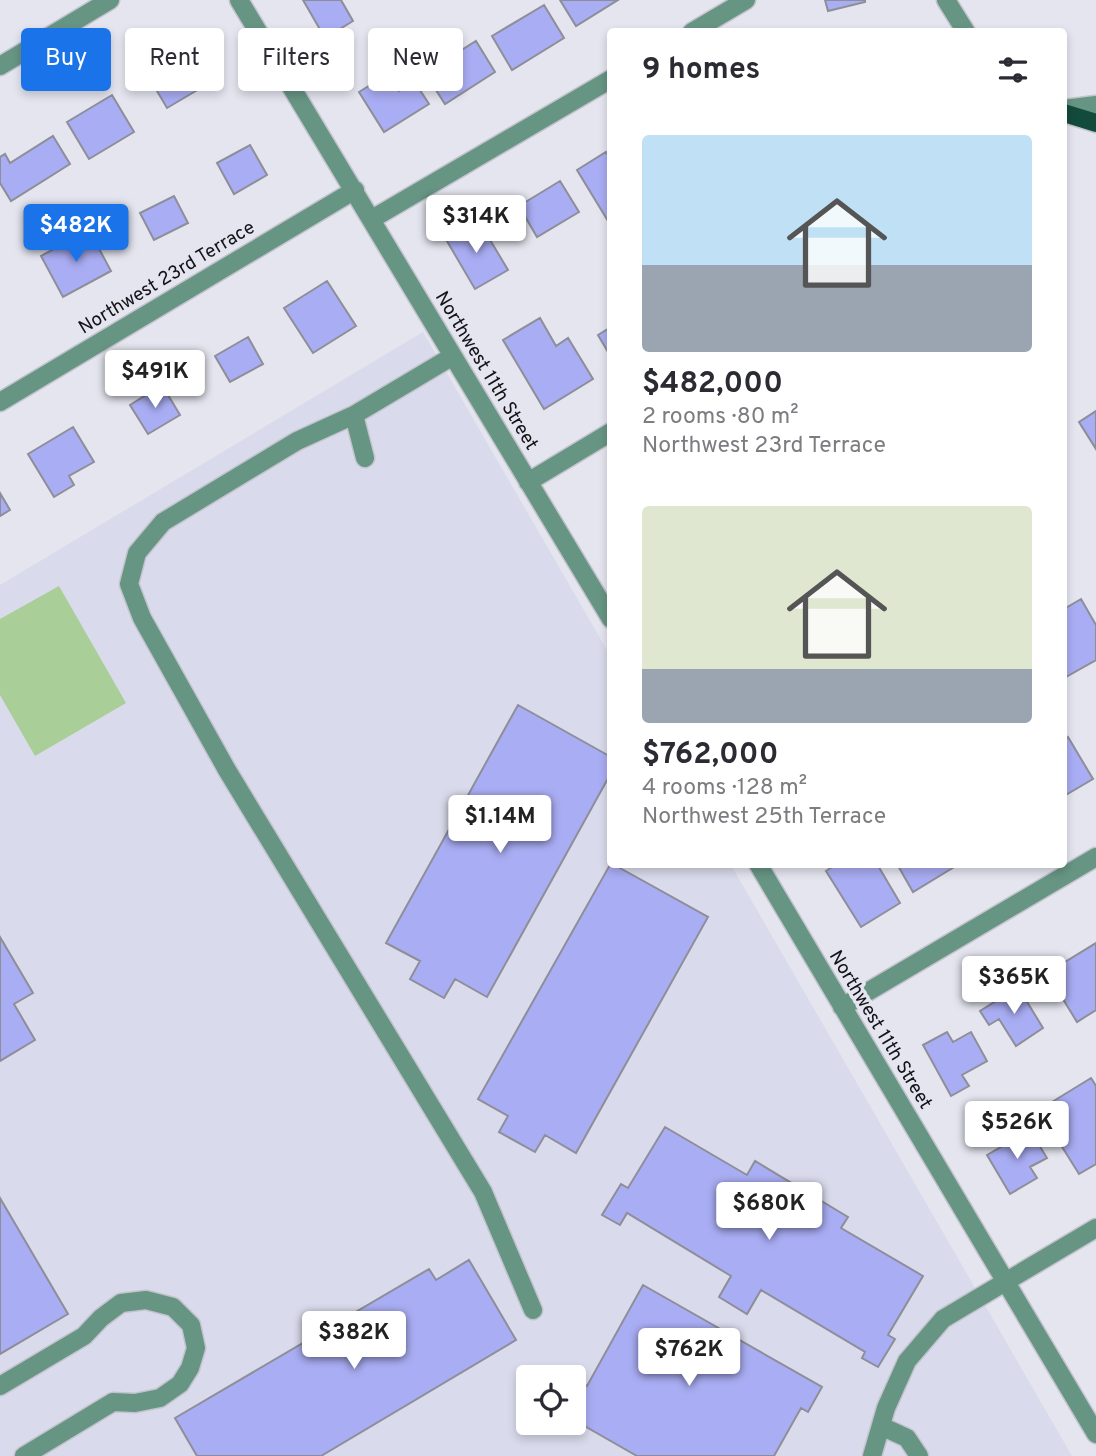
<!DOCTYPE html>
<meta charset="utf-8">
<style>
:root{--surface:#fff;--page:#f2f2f3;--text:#2b2b33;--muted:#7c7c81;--accent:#1a73e8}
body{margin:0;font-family:Overpass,sans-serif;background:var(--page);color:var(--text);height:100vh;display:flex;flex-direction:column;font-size:26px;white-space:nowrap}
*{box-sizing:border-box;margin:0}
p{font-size:23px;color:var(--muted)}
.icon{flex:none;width:38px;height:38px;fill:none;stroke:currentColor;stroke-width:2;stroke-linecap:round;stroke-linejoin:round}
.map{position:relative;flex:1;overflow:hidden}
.side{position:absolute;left:607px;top:28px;width:460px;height:840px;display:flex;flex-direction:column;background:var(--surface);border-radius:7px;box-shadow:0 4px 10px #0003}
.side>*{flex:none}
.guide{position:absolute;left:21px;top:28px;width:481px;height:63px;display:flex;gap:14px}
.fabs{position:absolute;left:516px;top:1365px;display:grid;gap:14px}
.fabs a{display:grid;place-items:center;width:70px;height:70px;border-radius:7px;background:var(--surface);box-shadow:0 4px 10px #0003;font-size:35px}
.price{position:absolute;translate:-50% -60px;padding:0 16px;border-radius:7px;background:#fff;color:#222;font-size:23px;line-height:46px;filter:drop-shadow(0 2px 4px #0008)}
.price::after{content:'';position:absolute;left:50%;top:42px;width:21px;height:16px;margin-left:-10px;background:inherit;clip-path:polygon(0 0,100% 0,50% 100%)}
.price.current{background:var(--accent);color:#fff}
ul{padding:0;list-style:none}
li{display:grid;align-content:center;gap:14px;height:371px;padding:0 35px}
li span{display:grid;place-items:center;height:217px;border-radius:7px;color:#555}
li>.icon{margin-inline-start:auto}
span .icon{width:126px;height:126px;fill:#fffc;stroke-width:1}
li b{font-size:30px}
h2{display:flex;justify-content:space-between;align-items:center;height:84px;padding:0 35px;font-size:30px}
.chip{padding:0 24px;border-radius:7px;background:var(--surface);box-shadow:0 4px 10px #0003;font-size:24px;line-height:63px}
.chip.current{background:var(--accent);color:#fff}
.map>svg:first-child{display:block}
.built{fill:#d9dbec;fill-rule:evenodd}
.green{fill:#a9ce98}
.building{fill:#a9adf3;stroke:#8d8e98;stroke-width:2}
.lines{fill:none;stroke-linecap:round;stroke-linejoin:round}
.minor-casing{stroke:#c3c3cc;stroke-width:21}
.major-casing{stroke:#c3c3cc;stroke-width:21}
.minor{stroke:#679584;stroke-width:18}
.major{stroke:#134b3a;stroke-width:18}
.labels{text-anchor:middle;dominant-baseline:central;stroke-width:7;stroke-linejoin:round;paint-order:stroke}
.street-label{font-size:19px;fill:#131317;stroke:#e4e5ef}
</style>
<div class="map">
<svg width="1096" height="1456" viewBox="0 0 1096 1456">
<rect width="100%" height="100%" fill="#e4e5ef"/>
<path class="built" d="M 423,332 L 611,657 L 611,864 L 731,865 L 1072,1456 L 0,1456 L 0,585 ZM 528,1377 L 574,1377 L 574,1423 L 528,1423 Z"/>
<path class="green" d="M 59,586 L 126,703 L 35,756 L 0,695 L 0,619 Z"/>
<path class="building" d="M 303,0 L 341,0 L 353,21 L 325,38 Z
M 560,0 L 618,0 L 576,26 Z
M 825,0 L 865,0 L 865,2 L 828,11 Z
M 544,5 L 564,38 L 512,70 L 492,36 Z
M 476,41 L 495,72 L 445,104 L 425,73 Z
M 193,52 L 211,82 L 167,108 L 150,79 Z
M 388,74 L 399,91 L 414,81 L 429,104 L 384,132 L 359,92 Z
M 112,95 L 134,132 L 89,159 L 67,122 Z
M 53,136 L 70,164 L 11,201 L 0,183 L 0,157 L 5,154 L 10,163 Z
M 250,145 L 267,175 L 234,194 L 217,163 Z
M 606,152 L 611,160 L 611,226 L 577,170 Z
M 560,181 L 579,212 L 537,237 L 519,206 Z
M 174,196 L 188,223 L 154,240 L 140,213 Z
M 467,222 L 476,239 L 486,233 L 508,270 L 475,289 L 444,236 Z
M 89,230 L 111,271 L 63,297 L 41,256 Z
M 327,281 L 356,326 L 313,353 L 284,308 Z
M 540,318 L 556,346 L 568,338 L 593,379 L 544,409 L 503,340 Z
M 611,327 L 611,357 L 598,335 Z
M 248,337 L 263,364 L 230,382 L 215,356 Z
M 162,385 L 180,415 L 148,434 L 130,405 Z
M 1096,411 L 1096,449 L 1079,422 Z
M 73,427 L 94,462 L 69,476 L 74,485 L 54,497 L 28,454 Z
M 0,493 L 10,510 L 0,516 Z
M 1081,599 L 1096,625 L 1096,660 L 1064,678 L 1064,609 Z
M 518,705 L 611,757 L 611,773 L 487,997 L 455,979 L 444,998 L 410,979 L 420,961 L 386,943 Z
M 1068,737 L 1093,779 L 1064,796 L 1064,740 Z
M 611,863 L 708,917 L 576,1153 L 545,1135 L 535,1152 L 499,1132 L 508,1116 L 478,1099 Z
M 837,864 L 877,864 L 900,903 L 861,927 L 826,871 Z
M 897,864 L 959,864 L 913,892 Z
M 0,937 L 33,993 L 14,1004 L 35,1040 L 0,1061 Z
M 1096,943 L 1096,1010 L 1077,1022 L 1047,973 Z
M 1018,987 L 1043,1028 L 1016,1046 L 999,1019 L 989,1025 L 980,1011 Z
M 947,1032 L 953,1042 L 971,1032 L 987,1061 L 962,1075 L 969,1086 L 951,1096 L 923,1045 Z
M 1091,1078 L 1096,1086 L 1096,1164 L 1079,1174 L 1039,1110 Z
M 665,1127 L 747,1175 L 755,1161 L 848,1217 L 841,1228 L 923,1276 L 888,1335 L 895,1339 L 878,1367 L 862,1358 L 865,1352 L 761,1290 L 747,1314 L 719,1297 L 731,1276 L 627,1213 L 620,1225 L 602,1215 L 621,1184 L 628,1188 Z
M 1030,1130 L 1047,1158 L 1030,1167 L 1037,1178 L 1010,1194 L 987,1155 Z
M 0,1198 L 68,1314 L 0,1354 Z
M 469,1260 L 516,1340 L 321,1456 L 197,1456 L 175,1418 L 429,1269 L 436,1280 Z
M 643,1285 L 822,1387 L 808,1412 L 801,1408 L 774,1456 L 637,1456 L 574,1420 L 574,1380 L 587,1386 Z"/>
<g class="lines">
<g class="minor-casing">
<path id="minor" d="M 239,0 L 611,619
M 946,0 L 966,32
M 692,32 L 746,0
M 0,66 L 110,0
M 1064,109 L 1096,105
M 372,219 L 611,79
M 0,402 L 355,190
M 354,415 L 297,441 L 163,522 L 137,553 L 129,584 L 142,618 L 227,770 L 483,1192 L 533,1310
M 365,458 L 354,415 L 453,356
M 528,482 L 611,432
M 758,864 L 1096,1434
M 842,1007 L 1096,857
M 0,1386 L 84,1336 L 101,1318 L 121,1303 L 146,1300 L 173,1307 L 191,1325 L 196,1348 L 190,1368 L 180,1384 L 160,1398 L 135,1403 L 113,1402 L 24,1456
M 881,1426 L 907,1438 L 919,1456
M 872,1456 L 886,1408 L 907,1361 L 943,1319 L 1096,1228"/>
</g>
<g class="major-casing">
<path id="major" d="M 1064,113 L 1096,123"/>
</g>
<use href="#minor" class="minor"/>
<use href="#major" class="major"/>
</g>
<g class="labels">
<g class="street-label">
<text transform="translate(167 278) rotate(-31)">Northwest 23rd Terrace</text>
<text transform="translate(486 371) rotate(59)">Northwest 11th Street</text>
<text transform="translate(880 1030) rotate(59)">Northwest 11th Street</text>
</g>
</g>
</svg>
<div class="fabs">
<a><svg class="icon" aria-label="locate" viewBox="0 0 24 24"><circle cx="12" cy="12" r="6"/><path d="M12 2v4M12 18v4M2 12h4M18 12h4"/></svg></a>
</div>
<b class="price" style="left:476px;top:255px">$314K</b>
<b class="price current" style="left:76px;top:264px">$482K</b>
<b class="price" style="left:155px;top:410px">$491K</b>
<b class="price" style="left:500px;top:855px">$1.14M</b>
<b class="price" style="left:1014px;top:1016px">$365K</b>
<b class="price" style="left:1017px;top:1161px">$526K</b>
<b class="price" style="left:769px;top:1242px">$680K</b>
<b class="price" style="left:354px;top:1371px">$382K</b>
<b class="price" style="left:689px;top:1388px">$762K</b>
<div class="guide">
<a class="chip current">Buy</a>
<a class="chip">Rent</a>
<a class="chip">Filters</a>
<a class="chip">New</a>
</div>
<section class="side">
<h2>9 homes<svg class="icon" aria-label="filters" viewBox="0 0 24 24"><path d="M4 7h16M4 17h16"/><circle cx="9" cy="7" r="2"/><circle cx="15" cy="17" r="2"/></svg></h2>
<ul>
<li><span style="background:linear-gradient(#bfe0f5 60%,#9aa5b1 0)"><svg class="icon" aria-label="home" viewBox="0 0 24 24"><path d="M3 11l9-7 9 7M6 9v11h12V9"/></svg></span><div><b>$482,000</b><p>2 rooms · 80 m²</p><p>Northwest 23rd Terrace</p></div></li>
<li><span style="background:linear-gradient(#dfe7d0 75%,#9aa5b1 0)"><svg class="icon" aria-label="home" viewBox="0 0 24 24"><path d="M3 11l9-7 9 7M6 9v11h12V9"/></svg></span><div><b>$762,000</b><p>4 rooms · 128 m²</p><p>Northwest 25th Terrace</p></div></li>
</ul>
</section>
</div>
